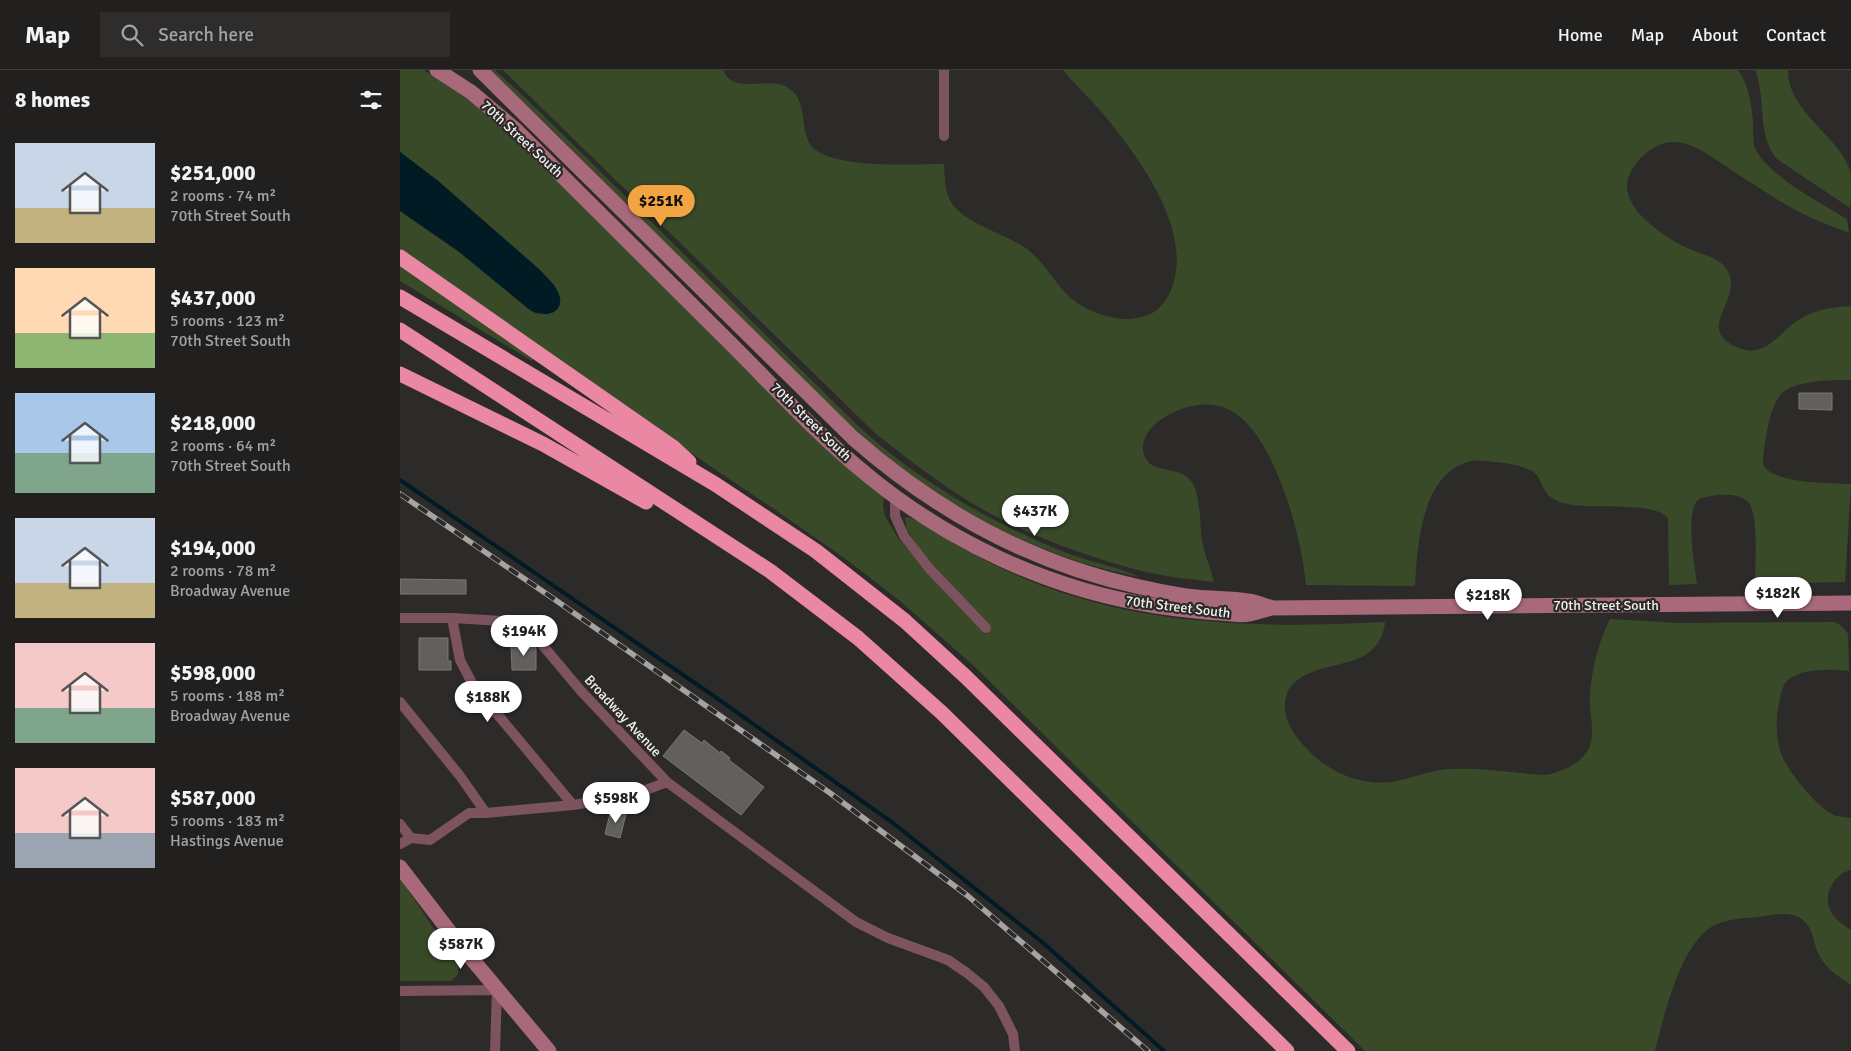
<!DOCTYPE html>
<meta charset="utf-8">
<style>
:root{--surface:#22201f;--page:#2e2d2c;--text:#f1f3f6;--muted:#a2a3a4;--line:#3f3e3d;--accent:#f3a442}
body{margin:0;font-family:Signika,sans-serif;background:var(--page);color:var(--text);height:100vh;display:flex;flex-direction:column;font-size:19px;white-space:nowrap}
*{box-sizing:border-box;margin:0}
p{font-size:16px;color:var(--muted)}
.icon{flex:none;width:28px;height:28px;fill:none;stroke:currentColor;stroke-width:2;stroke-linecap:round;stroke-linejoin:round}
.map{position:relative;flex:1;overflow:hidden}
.panel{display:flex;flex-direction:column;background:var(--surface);width:400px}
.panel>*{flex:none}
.price{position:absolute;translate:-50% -42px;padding:0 11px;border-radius:18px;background:#fff;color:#222;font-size:16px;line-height:32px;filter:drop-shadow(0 1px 2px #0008)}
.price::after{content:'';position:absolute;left:50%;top:30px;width:15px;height:11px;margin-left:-8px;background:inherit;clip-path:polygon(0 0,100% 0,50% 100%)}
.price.on{background:var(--accent);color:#111}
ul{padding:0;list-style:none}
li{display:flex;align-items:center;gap:15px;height:125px;padding:0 15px}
li span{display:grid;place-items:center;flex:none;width:140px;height:100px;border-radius:0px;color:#555}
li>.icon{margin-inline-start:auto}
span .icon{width:60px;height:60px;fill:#fffc;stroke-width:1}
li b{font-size:21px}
h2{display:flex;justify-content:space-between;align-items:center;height:60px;padding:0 15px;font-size:21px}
header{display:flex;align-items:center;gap:30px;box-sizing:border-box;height:70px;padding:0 25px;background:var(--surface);border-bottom:1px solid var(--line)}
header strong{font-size:24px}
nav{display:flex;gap:28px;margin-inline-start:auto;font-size:18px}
.search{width:350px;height:45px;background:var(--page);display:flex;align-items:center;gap:12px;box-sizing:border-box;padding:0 18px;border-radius:0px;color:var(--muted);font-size:19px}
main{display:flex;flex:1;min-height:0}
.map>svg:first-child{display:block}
.green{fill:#394a29}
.water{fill:#011b25}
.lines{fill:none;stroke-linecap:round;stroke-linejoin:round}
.stream{stroke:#011b25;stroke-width:4}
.building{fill:#62605d;stroke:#7a7875}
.street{stroke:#7c535e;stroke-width:10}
.secondary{stroke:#a8697a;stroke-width:15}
.highway{stroke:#ea87a2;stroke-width:15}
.rail-casing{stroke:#a6a4a3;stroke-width:5.5}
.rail{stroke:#2d2b29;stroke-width:4;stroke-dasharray:11;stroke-linecap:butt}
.labels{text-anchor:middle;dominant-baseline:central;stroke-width:4.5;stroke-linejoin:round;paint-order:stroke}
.street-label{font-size:14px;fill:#f3f1f0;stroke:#2d2b29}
</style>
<header>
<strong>Map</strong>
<div class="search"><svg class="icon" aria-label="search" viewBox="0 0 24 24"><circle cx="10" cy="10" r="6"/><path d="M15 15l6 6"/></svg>Search here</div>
<nav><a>Home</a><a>Map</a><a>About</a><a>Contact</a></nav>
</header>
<main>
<section class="panel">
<h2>8 homes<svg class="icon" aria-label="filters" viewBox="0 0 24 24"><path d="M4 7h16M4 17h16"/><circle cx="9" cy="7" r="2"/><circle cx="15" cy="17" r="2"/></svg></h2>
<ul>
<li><span style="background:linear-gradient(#c9d6e8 65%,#c2b280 0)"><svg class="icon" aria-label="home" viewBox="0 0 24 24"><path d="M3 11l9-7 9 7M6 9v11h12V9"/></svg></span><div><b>$251,000</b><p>2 rooms · 74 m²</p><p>70th Street South</p></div></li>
<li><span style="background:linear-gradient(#ffd9b3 65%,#8fb573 0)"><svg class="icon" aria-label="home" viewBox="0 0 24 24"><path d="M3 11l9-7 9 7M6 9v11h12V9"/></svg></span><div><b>$437,000</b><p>5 rooms · 123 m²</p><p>70th Street South</p></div></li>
<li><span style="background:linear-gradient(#a9c7e8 60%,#7fa58c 0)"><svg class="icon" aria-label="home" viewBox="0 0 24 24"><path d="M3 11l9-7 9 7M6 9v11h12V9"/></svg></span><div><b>$218,000</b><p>2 rooms · 64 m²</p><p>70th Street South</p></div></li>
<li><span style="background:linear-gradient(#c9d6e8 65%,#c2b280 0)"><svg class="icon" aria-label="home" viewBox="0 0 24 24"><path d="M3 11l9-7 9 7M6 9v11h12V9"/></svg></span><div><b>$194,000</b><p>2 rooms · 78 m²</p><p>Broadway Avenue</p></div></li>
<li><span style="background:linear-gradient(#f6c9c9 65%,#7fa58c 0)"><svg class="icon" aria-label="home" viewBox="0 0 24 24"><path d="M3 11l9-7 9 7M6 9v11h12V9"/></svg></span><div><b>$598,000</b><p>5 rooms · 188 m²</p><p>Broadway Avenue</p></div></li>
<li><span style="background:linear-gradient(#f6c9c9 65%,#9aa5b1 0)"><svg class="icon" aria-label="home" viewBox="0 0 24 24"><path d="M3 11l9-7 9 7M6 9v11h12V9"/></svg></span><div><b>$587,000</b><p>5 rooms · 183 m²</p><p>Hastings Avenue</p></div></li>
</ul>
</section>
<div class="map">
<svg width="1451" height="981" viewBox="0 0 1451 981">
<rect width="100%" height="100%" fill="#2d2b29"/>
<path class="green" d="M 0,0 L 24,0 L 62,24 L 92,48 L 136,90 L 432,384 L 484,428 L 483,437 L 485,446 L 498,468 L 532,507 L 585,564 L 591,558 L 522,482 L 507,460 L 505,448 L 507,447 C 517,449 540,465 550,471 C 577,487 605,501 635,513 C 748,557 865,558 985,552 C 984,565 978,576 967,584 C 943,600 888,594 885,634 C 884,655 899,671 913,685 C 936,706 967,717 997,711 C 1016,707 1034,699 1053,699 C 1084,697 1116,704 1147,705 C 1163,701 1181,694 1189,678 C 1196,664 1189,643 1190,628 C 1191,601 1198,573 1210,549 L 1277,553 L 1433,552 C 1440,554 1444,557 1448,564 L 1449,601 C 1430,599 1401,597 1386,612 C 1381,619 1380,629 1378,638 C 1376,652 1376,670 1381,683 C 1387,701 1418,739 1436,746 C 1441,747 1446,747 1451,748 L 1451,800 C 1436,803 1424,822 1429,837 C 1432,848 1443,855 1451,860 L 1451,915 C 1438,906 1422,896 1417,880 C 1412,868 1414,860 1403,850 C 1392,840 1371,845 1358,847 C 1345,848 1329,849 1317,854 C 1281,869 1264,946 1255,981 L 965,981 L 574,596 L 500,531 L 447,490 L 390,450 L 238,347 L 0,182 L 0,141 L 58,181 L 130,240 L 136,244 L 161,230 L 155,216 L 140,200 L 37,110 L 0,82 Z
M 90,0 L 95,0 L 138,40 L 457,355 C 518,411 588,451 664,482 C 689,492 716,496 740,507 C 629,486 526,427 444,349 L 140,48 Z
M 103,0 L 323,0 C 333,25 366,7 385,16 C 409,28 399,56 410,74 C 426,100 515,94 544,94 C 545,105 544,117 549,128 C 558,152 607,164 627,179 C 649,196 658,222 682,236 C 703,248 732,255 754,242 C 766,234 772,220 775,207 C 787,152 737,85 704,45 C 691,29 676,16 663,0 L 1338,0 C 1348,13 1352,35 1353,52 C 1353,59 1353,68 1354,75 C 1362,103 1423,134 1447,149 L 1449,163 C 1429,155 1409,148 1390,137 C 1375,129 1360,118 1345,109 C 1329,99 1301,77 1283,73 C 1275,71 1265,72 1257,76 C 1245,82 1234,93 1229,106 C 1217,136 1262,165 1285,177 C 1297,183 1316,186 1325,197 C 1349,227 1290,259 1339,278 C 1366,289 1378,263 1397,251 C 1412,240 1433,237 1451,236 L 1451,310 C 1433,310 1396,310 1382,323 C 1369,336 1364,375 1363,394 C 1370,414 1433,413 1451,414 L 1445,512 L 1355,514 C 1355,498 1359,442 1348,432 C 1336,421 1313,425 1299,429 C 1284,440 1295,496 1297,514 L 1269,515 L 1268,449 C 1260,433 1201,437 1184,436 C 1170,435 1151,433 1144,419 C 1140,412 1139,405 1132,401 C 1120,395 1107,393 1095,392 C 1085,391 1074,389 1065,393 C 1021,408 1017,478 1015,516 L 906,515 C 902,468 877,376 839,346 C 817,328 787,333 765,347 C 754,353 742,365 743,380 C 746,406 777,394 790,410 C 802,423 799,458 803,476 C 806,488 811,500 814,512 C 790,509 766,507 742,501 C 684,486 616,461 565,429 C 534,409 505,387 476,364 Z
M 1355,0 L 1388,0 C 1387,41 1438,65 1450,100 C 1451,105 1451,113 1451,119 C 1451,126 1451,132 1450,138 L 1377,89 C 1356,65 1367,29 1355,0 Z
M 0,196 L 135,288 L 132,291 L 0,211 Z
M 0,808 L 58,895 L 58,904 L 51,911 L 0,911 Z"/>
<path class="water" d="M 0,82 L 37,110 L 140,200 C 146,207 154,213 158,222 C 167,243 146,249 130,240 L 58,181 L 0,141 Z"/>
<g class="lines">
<path class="stream" d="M 0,410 L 318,629 L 493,753 L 642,872 L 764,981"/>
</g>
<path class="building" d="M 1399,323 L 1432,323 L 1432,340 L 1399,339 Z
M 0,509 L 66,510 L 66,524 L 0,524 Z
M 19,568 L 48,568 L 48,591 L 51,591 L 51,600 L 19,600 Z
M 111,574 L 132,574 L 136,578 L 136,600 L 112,600 Z
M 284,660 L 302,673 L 304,670 L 320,683 L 321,681 L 330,688 L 329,690 L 364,717 L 341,745 L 263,686 Z
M 211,740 L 226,744 L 220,768 L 205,764 Z"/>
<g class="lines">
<path class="street" d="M 544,0 L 544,66
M 498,429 L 495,434 L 495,446 L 504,466 L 529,498 L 586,558
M 0,548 L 52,548 L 117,552 L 129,559 L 181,621 L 267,712
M 52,548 L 60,590 L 73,615 L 173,735
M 0,632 L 60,706 L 86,743 L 173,735 L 230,726 L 267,712 L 456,852 L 488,868 L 548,890 L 567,903 L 584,917 L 599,936 L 613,964 L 615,981
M 0,754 L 11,768
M 0,774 L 11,768 L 30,770 L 69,743 L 86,743
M 0,921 L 97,920 L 95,981"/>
<path class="secondary" d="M 37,0 L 71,22 L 116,60 C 184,128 253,196 321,264 C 369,311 414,362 466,404 C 548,472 650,520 756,536 C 777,539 799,542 821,543 C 830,544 840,546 849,544 C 856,543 864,540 871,538 L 1451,533
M 80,0 L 453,368 C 535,440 632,494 740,517 C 758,521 777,525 796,527 C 813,529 832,528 848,531 C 856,532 863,535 870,537
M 0,797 L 56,870 L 149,981"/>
<path class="highway" d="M 0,187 L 274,378 L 289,392
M 0,227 L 315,414 L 416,481 L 505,551 L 566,607 L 948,981
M 0,260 L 370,501 L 458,568 L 542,643 L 887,981
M 0,304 L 143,374 L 246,432"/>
<g class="rail-casing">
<path id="rail" d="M 0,424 L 154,529 L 430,723 L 568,826 L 748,981"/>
</g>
<use href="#rail" class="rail"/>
</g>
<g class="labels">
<g class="street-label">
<text transform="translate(122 69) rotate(43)">70th Street South</text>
<text transform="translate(411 352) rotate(44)">70th Street South</text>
<text x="1206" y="535">70th Street South</text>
<text transform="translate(778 537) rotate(7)">70th Street South</text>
<text transform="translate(223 646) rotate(47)">Broadway Avenue</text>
</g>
</g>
</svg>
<b class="price on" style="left:261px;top:157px">$251K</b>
<b class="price" style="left:635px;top:467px">$437K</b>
<b class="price" style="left:1378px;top:549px">$182K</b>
<b class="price" style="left:1088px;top:551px">$218K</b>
<b class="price" style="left:124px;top:587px">$194K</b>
<b class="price" style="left:88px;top:653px">$188K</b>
<b class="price" style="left:216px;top:754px">$598K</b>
<b class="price" style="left:61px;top:900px">$587K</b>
</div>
</main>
